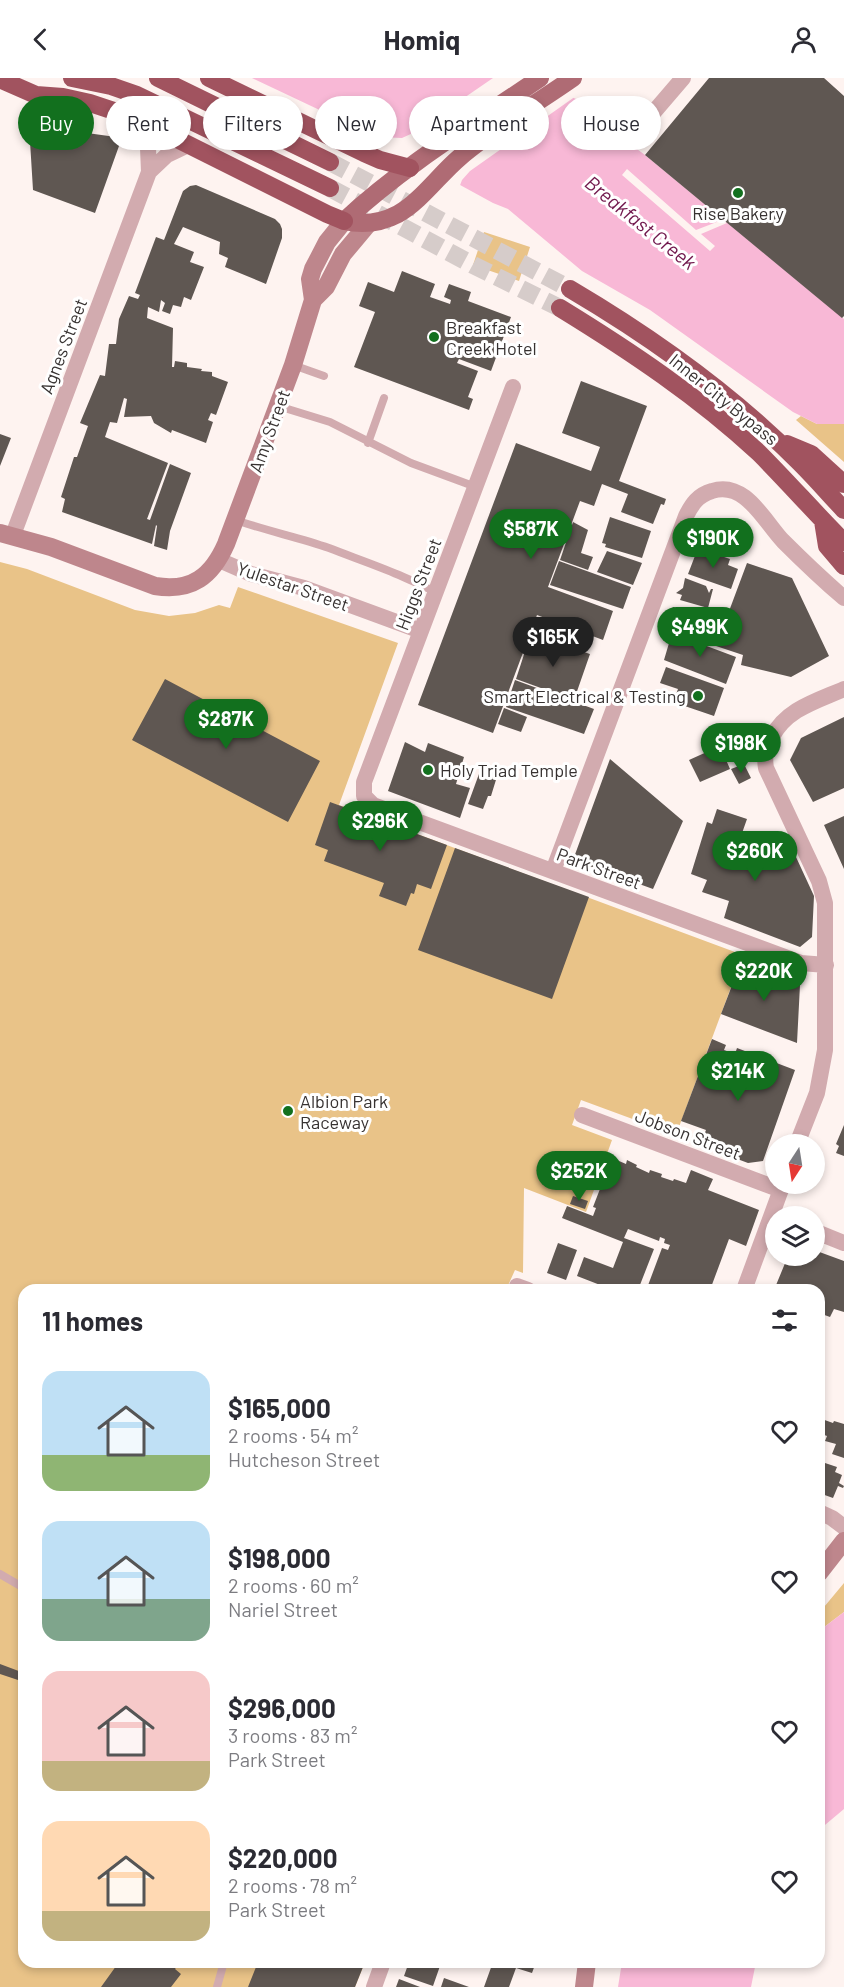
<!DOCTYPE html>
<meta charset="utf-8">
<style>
:root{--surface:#fff;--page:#f7f7f7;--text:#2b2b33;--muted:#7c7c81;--accent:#12701e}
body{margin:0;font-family:Barlow,sans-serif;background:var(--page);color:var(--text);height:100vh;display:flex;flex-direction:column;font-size:22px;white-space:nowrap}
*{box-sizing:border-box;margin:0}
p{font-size:20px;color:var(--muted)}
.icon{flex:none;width:33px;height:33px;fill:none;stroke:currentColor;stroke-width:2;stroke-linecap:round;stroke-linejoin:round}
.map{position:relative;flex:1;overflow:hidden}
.side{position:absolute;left:18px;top:1206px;width:807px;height:684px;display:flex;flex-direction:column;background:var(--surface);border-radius:18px;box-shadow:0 3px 9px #0003}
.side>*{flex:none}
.top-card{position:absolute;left:18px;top:18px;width:808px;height:54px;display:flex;gap:12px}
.needle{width:39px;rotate:192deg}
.controls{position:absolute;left:765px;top:1056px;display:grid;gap:12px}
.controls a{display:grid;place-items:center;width:60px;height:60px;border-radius:50%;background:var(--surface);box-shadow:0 3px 9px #0003;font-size:30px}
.price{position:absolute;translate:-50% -51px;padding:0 14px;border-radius:21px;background:var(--accent);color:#fff;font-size:20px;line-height:39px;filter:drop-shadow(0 2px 3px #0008)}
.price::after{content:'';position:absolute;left:50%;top:36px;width:18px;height:14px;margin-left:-9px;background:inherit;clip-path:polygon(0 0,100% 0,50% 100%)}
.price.current{background:#222;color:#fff}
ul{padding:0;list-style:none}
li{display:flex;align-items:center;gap:18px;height:150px;padding:0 24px}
li span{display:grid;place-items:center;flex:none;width:168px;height:120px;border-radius:18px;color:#555}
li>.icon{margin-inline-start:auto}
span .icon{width:72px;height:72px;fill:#fffc;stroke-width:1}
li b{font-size:26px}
h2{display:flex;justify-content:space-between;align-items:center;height:72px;padding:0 24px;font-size:26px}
.tag{padding:0 21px;border-radius:27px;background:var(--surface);box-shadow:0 3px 9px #0003;font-size:21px;line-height:54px}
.tag.current{background:var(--accent);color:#fff}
header{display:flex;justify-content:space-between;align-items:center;height:78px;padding:0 24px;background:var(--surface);font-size:27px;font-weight:700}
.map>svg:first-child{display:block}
.green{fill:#e9c388}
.water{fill:#f8b8d6}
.pier{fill:#fef3f0}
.building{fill:#5f5752}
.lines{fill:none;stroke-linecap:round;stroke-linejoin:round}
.highway-tunnel{stroke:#d6ccca;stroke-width:18;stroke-dasharray:18 9;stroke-linecap:butt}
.lane{stroke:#d2abaf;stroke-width:8}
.street{stroke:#d2abaf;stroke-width:16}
.secondary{stroke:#be868c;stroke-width:18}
.primary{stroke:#af6b74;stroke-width:18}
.highway{stroke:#a1535f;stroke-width:18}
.poi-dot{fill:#12701e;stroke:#fff;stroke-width:2}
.labels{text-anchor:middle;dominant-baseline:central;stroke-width:6;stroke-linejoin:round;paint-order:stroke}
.poi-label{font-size:18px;fill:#373231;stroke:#fff;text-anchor:start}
.street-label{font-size:18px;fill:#373231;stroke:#fff}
.water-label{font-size:20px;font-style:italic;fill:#70174c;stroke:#fff}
</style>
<header><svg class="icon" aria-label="back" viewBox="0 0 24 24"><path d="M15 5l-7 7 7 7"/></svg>Homiq<svg class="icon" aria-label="person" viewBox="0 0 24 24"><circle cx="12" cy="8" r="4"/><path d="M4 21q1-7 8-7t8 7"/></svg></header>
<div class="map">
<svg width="844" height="1909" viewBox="0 0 844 1909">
<rect width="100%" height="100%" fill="#fef3f0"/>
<path class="green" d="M 484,154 L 530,169 L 519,203 L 473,187 Z
M 801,338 L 817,346 L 844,346 L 844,384 L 796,342 Z
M 0,484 L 27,491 L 135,532 L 169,538 L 195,535 L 219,527 L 230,530 L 238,509 L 398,565 L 339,727 L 743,877 L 676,1057 L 581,1022 L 572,1047 L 612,1062 L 586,1134 L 524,1110 L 523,1195 L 515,1192 L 506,1212 L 24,1212 L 24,1884 L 365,1884 L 355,1909 L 0,1909 Z
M 844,1505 L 844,1534 L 819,1553 L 819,1535 Z"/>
<path class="water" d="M 252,0 L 531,0 L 576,21 L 607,39 L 602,45 L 645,77 L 844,241 L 844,346 L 817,346 L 793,334 L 650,232 L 582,193 L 508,131 L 493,125 L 345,44 Z
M 844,1534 L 844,1731 L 819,1752 L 819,1553 Z
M 622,1884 L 756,1884 L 751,1909 L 618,1909 Z"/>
<path class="pier" d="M 493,0 L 538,0 L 576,18 L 470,93 L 462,102 L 459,110 L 370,61 L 354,50 L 378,59 L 402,60 L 413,55 Z
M 627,91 L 696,152 L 722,142 L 727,145 L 701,156 L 715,168 L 710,173 L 622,97 Z"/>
<path class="building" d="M 709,0 L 824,0 L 844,18 L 844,238 L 842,240 L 645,77 Z
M 29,47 L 116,59 L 119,68 L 95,135 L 33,112 Z
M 196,107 L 275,141 L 280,146 L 282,151 L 282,160 L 266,206 L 225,189 L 228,180 L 219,176 L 220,164 L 183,149 L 174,166 L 194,174 L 190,184 L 204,189 L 191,222 L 184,219 L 181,229 L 173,227 L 170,236 L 162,233 L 165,225 L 161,222 L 159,234 L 148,229 L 147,240 L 173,250 L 172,289 L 174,289 L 175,283 L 187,285 L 187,289 L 202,291 L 201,293 L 212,294 L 212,298 L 228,304 L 216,337 L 211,335 L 208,342 L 213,344 L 206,365 L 172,352 L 171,355 L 154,345 L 151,338 L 124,339 L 127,321 L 124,320 L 117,345 L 110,344 L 105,359 L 168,385 L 147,441 L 150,442 L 170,386 L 191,395 L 170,453 L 167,472 L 154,468 L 157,448 L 156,447 L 152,466 L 62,434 L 65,421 L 61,419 L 74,379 L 77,379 L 88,348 L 80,345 L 100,297 L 105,298 L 109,266 L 116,266 L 119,241 L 129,218 L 138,221 L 140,217 L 135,215 L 156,159 L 164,162 L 183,113 L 190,108 Z
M 402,193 L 435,206 L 430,219 L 450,226 L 451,222 L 444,219 L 449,206 L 471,214 L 468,223 L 511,239 L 491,293 L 459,281 L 457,285 L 478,293 L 468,319 L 473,321 L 469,332 L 354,289 L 375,234 L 359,228 L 368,204 L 394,214 Z
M 581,303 L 647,328 L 619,403 L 666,421 L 664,427 L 661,426 L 653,446 L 621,434 L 628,416 L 602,406 L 594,428 L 580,423 L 548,509 L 613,533 L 603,562 L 537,537 L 493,655 L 418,627 L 516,365 L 591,393 L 600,369 L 562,355 Z
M 0,356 L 11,360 L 0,388 Z
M 610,439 L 651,453 L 642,480 L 605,469 L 606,466 L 602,465 Z
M 573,444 L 588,452 L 581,475 L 593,479 L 588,492 L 560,482 Z
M 708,445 L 728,452 L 723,464 L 703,457 Z
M 698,470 L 730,481 L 728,487 L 738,491 L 731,511 L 688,496 Z
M 607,473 L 642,485 L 633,507 L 597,494 Z
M 559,483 L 631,509 L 623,531 L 550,507 Z
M 747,485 L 792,500 L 829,578 L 791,599 L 741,587 L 743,577 L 716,568 Z
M 685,500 L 706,508 L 709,515 L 711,511 L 713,511 L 708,530 L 680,522 L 682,517 L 676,515 L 683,510 Z
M 673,529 L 701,539 L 695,558 L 666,549 Z
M 531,555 L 545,560 L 539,572 L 555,578 L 559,566 L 590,576 L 574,622 L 516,601 Z
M 672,555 L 736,579 L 726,606 L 664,582 Z
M 666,589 L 724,610 L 714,638 L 673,624 L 678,611 L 660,605 Z
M 165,601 L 320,683 L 288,744 L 132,662 Z
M 515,602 L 594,631 L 584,656 L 506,629 Z
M 504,630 L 527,639 L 521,654 L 498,646 Z
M 844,639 L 844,710 L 813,724 L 790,682 L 801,660 Z
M 405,664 L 425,674 L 428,665 L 464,679 L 456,706 L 470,710 L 460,740 L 388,713 Z
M 720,668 L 730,691 L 700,704 L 689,682 Z
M 610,681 L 683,743 L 653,811 L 573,782 Z
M 483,685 L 499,692 L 491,718 L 488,718 L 483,731 L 468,726 Z
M 744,686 L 751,700 L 739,706 L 731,691 Z
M 330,724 L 447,767 L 431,811 L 417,806 L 414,816 L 411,815 L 406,828 L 379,818 L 384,805 L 324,783 L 328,772 L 315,767 Z
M 717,731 L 747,741 L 741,758 L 796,779 L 814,818 L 812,859 L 800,869 L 724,840 L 729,823 L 702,814 L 707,802 L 691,796 L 707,744 L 712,746 Z
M 844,738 L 844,791 L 824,747 Z
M 455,770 L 589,819 L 552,921 L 418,872 Z
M 741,884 L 800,907 L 797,965 L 721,936 Z
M 712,961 L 726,967 L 724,972 L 735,976 L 737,970 L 795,992 L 763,1083 L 748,1085 L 700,1067 L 706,1052 L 681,1043 Z
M 844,1047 L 844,1078 L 836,1075 L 839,1068 L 836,1066 Z
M 612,1080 L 626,1086 L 627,1082 L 637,1087 L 636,1089 L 649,1095 L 650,1092 L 662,1096 L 661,1099 L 673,1103 L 674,1101 L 686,1105 L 691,1092 L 713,1101 L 708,1112 L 759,1132 L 746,1168 L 729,1161 L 710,1212 L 653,1212 L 647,1210 L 662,1170 L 668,1172 L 670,1167 L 664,1165 L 665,1161 L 660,1159 L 659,1163 L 628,1151 L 624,1160 L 654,1171 L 638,1212 L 613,1212 L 577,1198 L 584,1179 L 613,1190 L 623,1164 L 562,1140 L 567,1128 L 593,1138 L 596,1130 L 593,1129 Z
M 573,1118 L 588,1123 L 585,1131 L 570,1126 Z
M 558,1165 L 577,1172 L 566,1202 L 547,1195 Z
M 814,1172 L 844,1183 L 844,1234 L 834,1231 L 830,1239 L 819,1235 L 819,1212 L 774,1212 L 788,1178 L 814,1178 Z
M 819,1340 L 833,1345 L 834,1343 L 844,1346 L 844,1380 L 832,1376 L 836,1366 L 825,1363 L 827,1358 L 819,1355 Z
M 819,1383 L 837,1389 L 835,1394 L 842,1397 L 839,1405 L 844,1408 L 843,1410 L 838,1408 L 833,1420 L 819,1415 Z
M 0,1586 L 24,1595 L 24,1604 L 0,1596 Z
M 119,1884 L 174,1884 L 178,1887 L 175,1891 L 181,1896 L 171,1909 L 101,1909 Z
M 258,1884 L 365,1884 L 355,1909 L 248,1909 Z
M 409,1884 L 428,1884 L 440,1888 L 433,1908 L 404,1898 Z
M 493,1884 L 536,1884 L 532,1895 L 516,1890 L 509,1909 L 484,1909 Z
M 444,1900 L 469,1909 L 441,1909 Z
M 399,1901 L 420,1909 L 396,1909 Z"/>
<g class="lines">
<path class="highway-tunnel" d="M 330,84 L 570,211
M 330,110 L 473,187 L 560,230"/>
<path class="lane" d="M 293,287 L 324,298
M 278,328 L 330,344 L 411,385 L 476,409
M 368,365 L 384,320
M 236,442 C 266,453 298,459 329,470 C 352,479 376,487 399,497 C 411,502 423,509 437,514
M 0,1496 L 24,1510
M 217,1909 L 224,1884"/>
<path class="street" d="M 647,42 L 683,0
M 149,94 L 167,77 L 188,67
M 513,309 L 364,704 L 364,718 L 373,727 L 801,885 L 826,887
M 13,457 L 149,94 L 147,46
M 219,482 L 251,496 L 304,510 L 421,553
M 553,793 L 686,438 C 692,426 698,417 712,413 C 745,402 764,443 783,463 C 803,483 823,502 844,520
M 582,1037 L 781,1112
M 797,1066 L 817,1015 L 825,972 L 825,825 L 819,803 L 766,690 C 764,678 766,670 772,659 C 786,631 817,623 844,611
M 814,1153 L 844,1165
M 517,1208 L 528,1212
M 744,1212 L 783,1106
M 819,1434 L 832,1440 L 844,1449
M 374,1909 L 383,1884"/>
<path class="secondary" d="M 313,222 L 326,209 L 343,176 L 369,145
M 0,455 L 51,469 L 155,508 C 192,514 212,498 226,466 L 293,287 L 313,222 L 310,201 L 313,191 L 327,164 L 344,143
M 819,1495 L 844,1463
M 584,1909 L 587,1884"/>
<path class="primary" d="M 344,143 C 362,147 381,145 398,136 C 420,124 440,96 459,80 C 494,50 536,26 573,0
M 344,143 C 403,88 474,45 540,0"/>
<path class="highway" d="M 72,0 L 111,8 L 137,17 L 330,110
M 158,0 L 330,84
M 209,0 L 364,75 L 380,82 L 410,90
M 4,3 L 36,17 L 63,19 L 90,25 L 135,40 L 327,136 L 344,143
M 570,211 C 653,260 732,316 800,385 C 815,400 829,416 844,432
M 560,230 C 630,273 699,319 759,375 C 788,404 815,435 844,464
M 787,366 L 811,376 L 844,406
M 823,443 L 827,468 L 844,488"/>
</g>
<g class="poi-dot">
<circle cx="738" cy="115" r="6"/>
<circle cx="434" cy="259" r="6"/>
<circle cx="698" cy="618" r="6"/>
<circle cx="428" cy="692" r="6"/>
<circle cx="288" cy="1033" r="6"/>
</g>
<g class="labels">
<g class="poi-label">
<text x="738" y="135" text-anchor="middle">Rise Bakery</text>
<text x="446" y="249">Breakfast<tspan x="446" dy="21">Creek Hotel</tspan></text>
<text x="686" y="618" text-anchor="end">Smart Electrical &amp; Testing</text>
<text x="440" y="692">Holy Triad Temple</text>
<text x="300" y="1023">Albion Park<tspan x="300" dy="21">Raceway</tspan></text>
</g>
<g class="street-label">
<text transform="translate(63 268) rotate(-69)">Agnes Street</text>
<text transform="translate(724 321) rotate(39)">Inner City Bypass</text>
<text transform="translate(269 353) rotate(-70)">Amy Street</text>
<text transform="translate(418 506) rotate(-69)">Higgs Street</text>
<text transform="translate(293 508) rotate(19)">Yulestar Street</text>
<text transform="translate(599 790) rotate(20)">Park Street</text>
<text transform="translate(688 1056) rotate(21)">Jobson Street</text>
</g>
<g class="water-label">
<text transform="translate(641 144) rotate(39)">Breakfast Creek</text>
</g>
</g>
</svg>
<div class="controls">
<a><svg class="needle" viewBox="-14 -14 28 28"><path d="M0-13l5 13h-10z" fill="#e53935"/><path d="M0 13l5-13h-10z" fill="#7c7c81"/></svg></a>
<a><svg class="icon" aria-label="layers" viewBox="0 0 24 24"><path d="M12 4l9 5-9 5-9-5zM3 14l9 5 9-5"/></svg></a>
</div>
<b class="price" style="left:531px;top:482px">$587K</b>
<b class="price" style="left:713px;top:491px">$190K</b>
<b class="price" style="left:700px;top:580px">$499K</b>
<b class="price current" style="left:553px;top:590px">$165K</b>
<b class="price" style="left:226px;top:672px">$287K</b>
<b class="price" style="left:741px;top:696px">$198K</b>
<b class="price" style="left:380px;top:774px">$296K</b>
<b class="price" style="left:755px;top:804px">$260K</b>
<b class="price" style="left:764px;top:924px">$220K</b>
<b class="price" style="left:738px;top:1024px">$214K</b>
<b class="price" style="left:579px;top:1124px">$252K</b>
<div class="top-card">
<a class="tag current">Buy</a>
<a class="tag">Rent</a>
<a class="tag">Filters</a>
<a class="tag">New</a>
<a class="tag">Apartment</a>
<a class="tag">House</a>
</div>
<section class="side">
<h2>11 homes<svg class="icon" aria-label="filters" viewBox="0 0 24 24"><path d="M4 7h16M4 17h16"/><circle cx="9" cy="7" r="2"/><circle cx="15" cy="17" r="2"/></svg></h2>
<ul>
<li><span style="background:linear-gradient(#bfe0f5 70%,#8fb573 0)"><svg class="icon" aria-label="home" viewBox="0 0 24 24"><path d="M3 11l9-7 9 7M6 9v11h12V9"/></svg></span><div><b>$165,000</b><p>2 rooms · 54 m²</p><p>Hutcheson Street</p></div><svg class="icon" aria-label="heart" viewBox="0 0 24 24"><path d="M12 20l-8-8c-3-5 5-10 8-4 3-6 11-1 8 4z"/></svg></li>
<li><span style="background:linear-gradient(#bfe0f5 65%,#7fa58c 0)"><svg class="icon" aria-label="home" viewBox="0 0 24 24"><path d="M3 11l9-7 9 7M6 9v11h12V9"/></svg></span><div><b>$198,000</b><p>2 rooms · 60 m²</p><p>Nariel Street</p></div><svg class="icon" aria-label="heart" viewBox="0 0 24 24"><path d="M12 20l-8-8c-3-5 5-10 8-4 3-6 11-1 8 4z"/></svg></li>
<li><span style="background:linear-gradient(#f6c9c9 75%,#c2b280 0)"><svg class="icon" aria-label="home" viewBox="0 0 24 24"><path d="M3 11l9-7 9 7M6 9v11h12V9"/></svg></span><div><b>$296,000</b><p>3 rooms · 83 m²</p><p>Park Street</p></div><svg class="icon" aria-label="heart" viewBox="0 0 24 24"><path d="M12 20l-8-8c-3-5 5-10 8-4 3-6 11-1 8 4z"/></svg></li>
<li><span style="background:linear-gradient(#ffd9b3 75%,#c2b280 0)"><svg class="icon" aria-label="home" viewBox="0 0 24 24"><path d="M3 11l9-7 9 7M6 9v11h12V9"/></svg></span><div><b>$220,000</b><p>2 rooms · 78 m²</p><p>Park Street</p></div><svg class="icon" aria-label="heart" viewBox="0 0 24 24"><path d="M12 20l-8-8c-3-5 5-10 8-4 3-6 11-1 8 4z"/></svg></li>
</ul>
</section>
</div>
